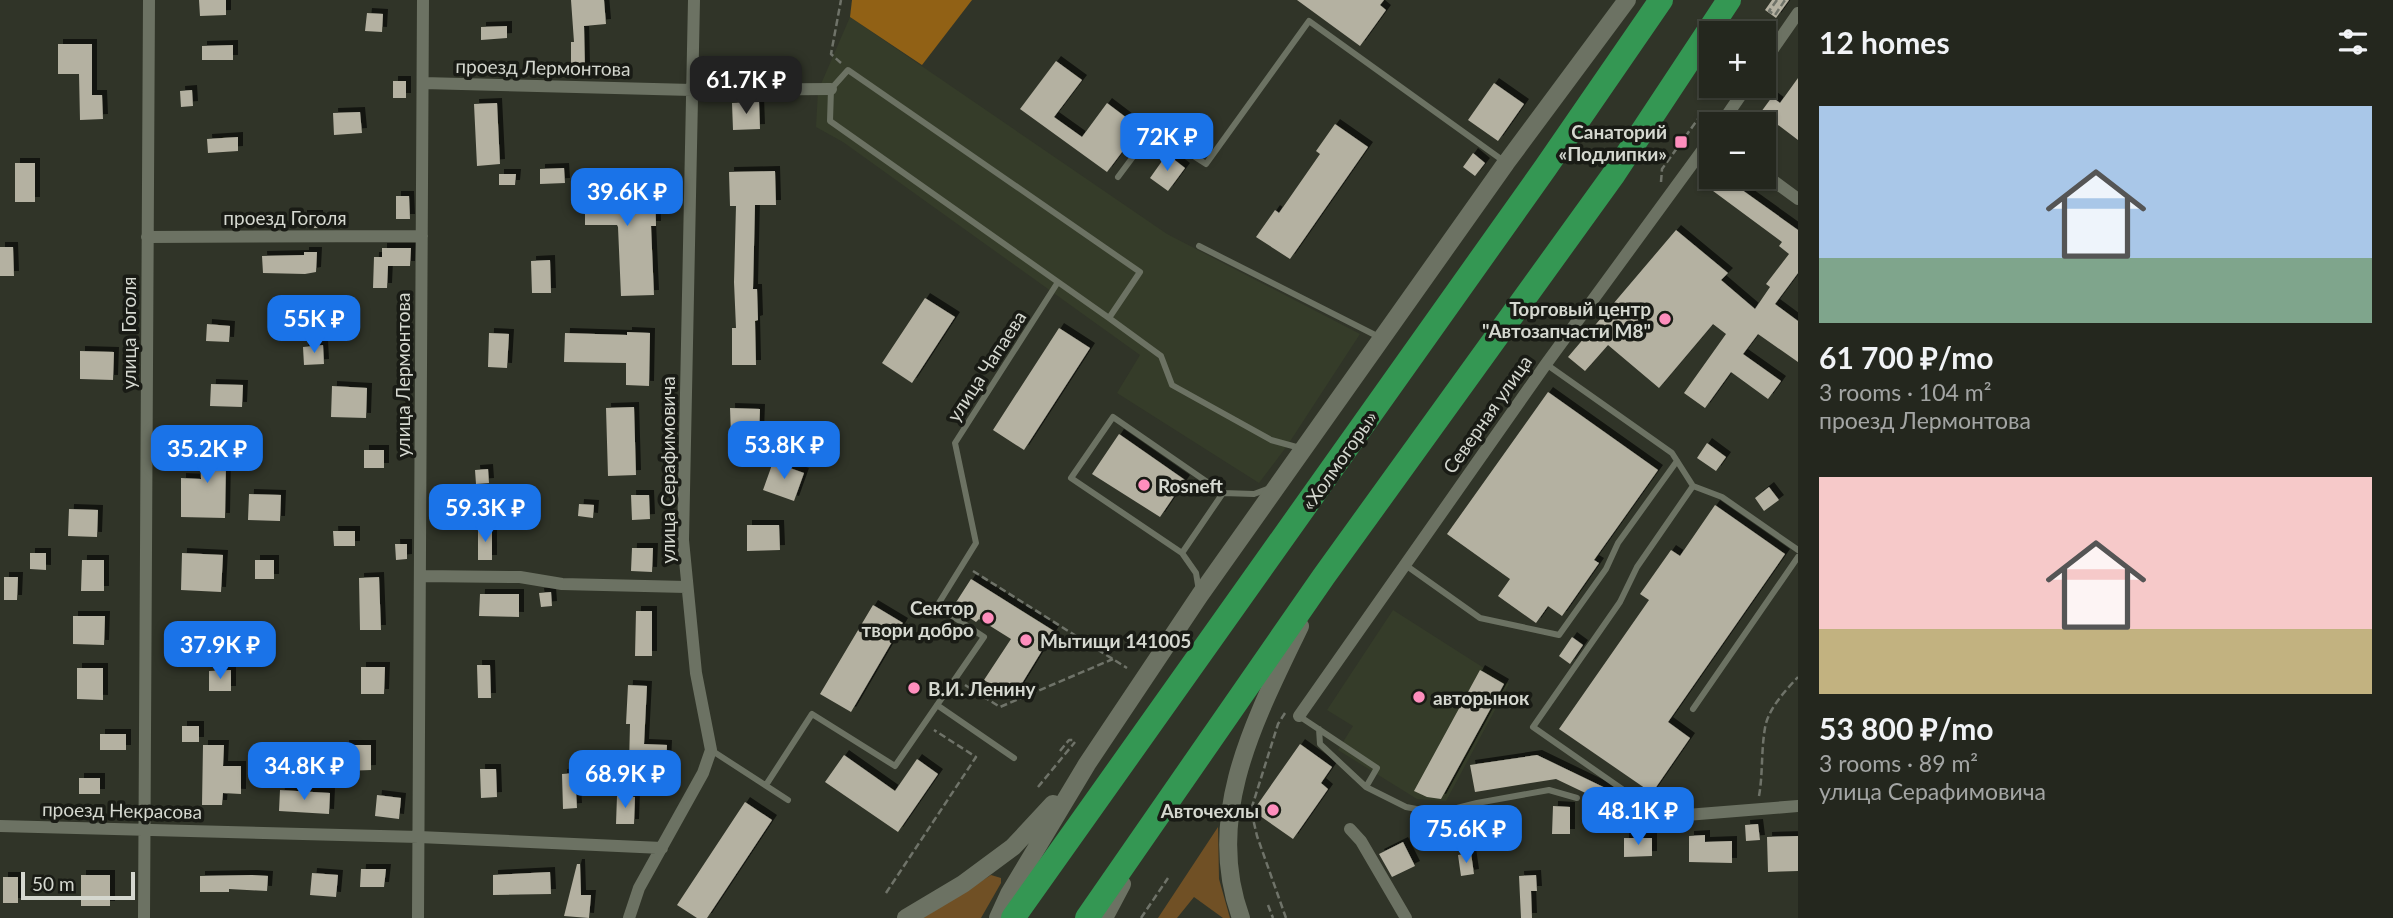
<!DOCTYPE html>
<meta charset="utf-8">
<style>
:root{--surface:#24271e;--page:#30332b;--text:#f1f3f6;--muted:#a3a5a4;--line:#41443c;--accent:#1a73e8}
body{margin:0;font-family:Lato,sans-serif;background:var(--page);color:var(--text);height:100vh;display:flex;flex-direction:column;font-size:26px;white-space:nowrap}
*{box-sizing:border-box;margin:0}
p{font-size:23px;color:var(--muted)}
.icon{flex:none;width:38px;height:38px;fill:none;stroke:currentColor;stroke-width:2;stroke-linecap:round;stroke-linejoin:round}
.map{position:relative;flex:1;overflow:hidden}
.sheet{display:flex;flex-direction:column;background:var(--surface);width:595px}
.sheet>*{flex:none}
.fabs{position:absolute;left:1699px;top:21px;display:grid;gap:14px}
.fabs a{display:grid;place-items:center;width:77px;height:77px;border-radius:0px;background:var(--surface);box-shadow:0 2px 5px #0004,0 0 0 2px var(--line);font-size:35px}
.scale{position:absolute;left:21px;bottom:18px;width:114px;box-sizing:border-box;padding-left:7px;border:4px solid #d5d8d0;border-top:0;font-size:19px;line-height:24px;white-space:nowrap;color:#d5d8d0;-webkit-text-stroke:5px #191b15;paint-order:stroke}
.price{position:absolute;translate:-50% -60px;padding:0 16px;border-radius:14px;background:var(--accent);color:#fff;font-size:23px;line-height:46px;filter:drop-shadow(0 2px 4px #0008)}
.price::after{content:'';position:absolute;left:50%;top:42px;width:21px;height:16px;margin-left:-10px;background:inherit;clip-path:polygon(0 0,100% 0,50% 100%)}
.price.active{background:#222;color:#fff}
ul{padding:0;list-style:none}
li{display:grid;align-content:center;gap:14px;height:371px;padding:0 21px}
li span{display:grid;place-items:center;height:217px;border-radius:0px;color:#555}
li>.icon{margin-inline-start:auto}
span .icon{width:126px;height:126px;fill:#fffc;stroke-width:1}
li b{font-size:30px}
h2{display:flex;justify-content:space-between;align-items:center;height:84px;padding:0 21px;font-size:30px}
main{display:flex;flex:1;min-height:0}
.map>svg:first-child{display:block}
.built{fill:#353c29}
.green{fill:#705025}
.forest{fill:#916115}
.building{fill:#b4b1a1;filter:url(#shadow)}
.lines{fill:none;stroke-linecap:round;stroke-linejoin:round}
.path{stroke:#6f7369;stroke-width:2.5;stroke-dasharray:7 3.5;stroke-linecap:butt}
.lane{stroke:#6c7263;stroke-width:6}
.street{stroke:#6c7263;stroke-width:12}
.secondary{stroke:#6c7263;stroke-width:18}
.highway{stroke:#349753;stroke-width:24}
.poi-dot{fill:#fe8ebd;stroke:#191b15;stroke-width:2.5}
.labels{text-anchor:middle;dominant-baseline:central;stroke-width:7;stroke-linejoin:round;paint-order:stroke}
.street-label{font-size:19px;fill:#d5d8d0;stroke:#191b15}
.poi-label{font-size:19px;font-weight:bold;fill:#d5d8d0;stroke:#191b15;text-anchor:end}
</style>
<main>
<div class="map">
<svg width="1798" height="918" viewBox="0 0 1798 918">
<defs>
<filter id="shadow"><feDropShadow dx="5" dy="-5" stdDeviation="0" flood-color="#0009"/></filter>
</defs>
<rect width="100%" height="100%" fill="#303428"/>
<path class="built" d="M 850,17 L 1167,234 L 1360,334 L 1287,446 L 1259,483 L 1117,393 L 1140,355 L 843,142 L 816,127 L 818,91 Z
M 1393,610 L 1509,684 L 1446,801 L 1417,799 L 1338,750 L 1353,726 L 1327,710 Z"/>
<path class="green" d="M 1218,827 L 1219,879 L 1230,918 L 1223,918 L 1194,897 L 1177,918 L 1158,918 Z
M 991,875 L 1001,878 L 1001,883 L 981,918 L 923,918 Z"/>
<path class="forest" d="M 852,0 L 972,0 L 922,65 L 850,17 Z"/>
<path class="building" d="M 199,0 L 226,0 L 226,15 L 200,16 Z
M 571,0 L 604,0 L 606,24 L 584,26 L 585,70 L 571,70 L 571,42 L 574,42 Z
M 1297,0 L 1384,0 L 1380,5 L 1386,10 L 1360,46 Z
M 1772,0 L 1789,0 L 1776,18 L 1765,10 Z
M 367,13 L 383,14 L 382,32 L 365,31 Z
M 507,26 L 507,38 L 481,40 L 481,27 Z
M 58,44 L 92,44 L 92,95 L 102,95 L 103,119 L 80,120 L 79,74 L 58,74 Z
M 233,45 L 233,60 L 202,60 L 202,46 Z
M 1056,61 L 1082,80 L 1054,117 L 1082,137 L 1107,103 L 1140,128 L 1107,172 L 1020,109 Z
M 1798,78 L 1798,140 L 1761,112 L 1772,97 L 1780,103 Z
M 393,81 L 406,81 L 406,98 L 393,98 Z
M 1494,83 L 1524,104 L 1498,141 L 1468,120 Z
M 192,90 L 193,106 L 181,107 L 180,91 Z
M 759,102 L 760,129 L 733,130 L 732,103 Z
M 497,103 L 500,164 L 477,166 L 474,104 Z
M 360,112 L 362,133 L 334,135 L 333,113 Z
M 1335,124 L 1368,147 L 1290,259 L 1256,237 L 1275,210 L 1279,213 L 1320,154 L 1316,151 Z
M 238,137 L 238,151 L 208,153 L 207,139 Z
M 1473,153 L 1485,163 L 1475,176 L 1463,167 Z
M 1167,154 L 1185,168 L 1168,191 L 1150,178 Z
M 15,163 L 35,163 L 35,202 L 15,202 Z
M 564,168 L 565,183 L 540,184 L 540,169 Z
M 775,171 L 776,205 L 755,205 L 753,289 L 757,289 L 758,320 L 755,321 L 756,365 L 732,365 L 732,328 L 736,328 L 734,282 L 736,206 L 730,206 L 729,172 Z
M 499,174 L 516,174 L 515,185 L 499,185 Z
M 1717,177 L 1724,177 L 1798,230 L 1798,273 L 1775,304 L 1798,321 L 1798,362 L 1758,334 L 1743,354 L 1781,381 L 1768,399 L 1731,372 L 1705,408 L 1684,393 L 1726,334 L 1713,324 L 1659,388 L 1608,345 L 1585,371 L 1568,357 L 1676,230 L 1728,273 L 1721,280 L 1755,309 L 1770,287 L 1766,284 L 1789,254 L 1779,246 L 1782,242 L 1709,188 Z
M 585,181 L 607,181 L 607,184 L 655,182 L 656,226 L 651,226 L 654,295 L 621,296 L 618,227 L 617,225 L 585,225 Z
M 396,196 L 409,196 L 410,219 L 396,219 Z
M 302,215 L 318,215 L 319,228 L 302,228 Z
M 0,247 L 13,247 L 14,276 L 0,276 Z
M 382,248 L 411,248 L 410,266 L 388,266 L 387,288 L 373,288 L 374,257 L 382,257 Z
M 304,252 L 317,252 L 316,272 L 305,274 L 263,273 L 262,256 L 304,255 Z
M 550,260 L 551,293 L 532,293 L 531,261 Z
M 925,298 L 955,317 L 912,383 L 882,363 Z
M 207,324 L 230,326 L 229,342 L 206,341 Z
M 1059,328 L 1090,348 L 1024,450 L 993,430 Z
M 627,332 L 650,333 L 649,386 L 626,385 L 626,363 L 564,362 L 565,333 L 627,335 Z
M 489,333 L 509,334 L 507,368 L 488,367 Z
M 323,345 L 324,364 L 304,365 L 303,347 Z
M 80,351 L 114,352 L 113,380 L 80,379 Z
M 211,384 L 243,385 L 242,407 L 210,406 Z
M 332,386 L 367,388 L 366,418 L 331,417 Z
M 1548,392 L 1658,470 L 1594,560 L 1599,563 L 1562,616 L 1548,606 L 1536,623 L 1498,596 L 1510,579 L 1447,534 Z
M 634,407 L 636,475 L 608,476 L 606,408 Z
M 730,408 L 760,409 L 759,435 L 731,435 Z
M 1119,434 L 1185,480 L 1160,517 L 1092,474 Z
M 1707,443 L 1726,457 L 1716,471 L 1697,458 Z
M 229,444 L 230,462 L 226,463 L 225,518 L 181,517 L 181,478 L 201,479 L 200,445 Z
M 364,450 L 384,450 L 384,468 L 364,468 Z
M 773,462 L 804,473 L 794,501 L 763,490 Z
M 488,469 L 489,483 L 476,484 L 475,470 Z
M 1769,487 L 1779,500 L 1764,511 L 1755,498 Z
M 249,494 L 281,495 L 280,521 L 248,520 Z
M 631,495 L 649,495 L 650,519 L 632,520 Z
M 579,504 L 594,505 L 593,518 L 578,516 Z
M 1715,505 L 1785,554 L 1668,722 L 1690,738 L 1652,793 L 1559,729 L 1649,600 L 1640,594 L 1671,550 L 1680,556 Z
M 69,509 L 98,510 L 97,537 L 68,536 Z
M 747,525 L 779,525 L 780,550 L 747,551 Z
M 478,528 L 492,528 L 492,560 L 478,560 Z
M 333,531 L 355,531 L 355,546 L 334,546 Z
M 395,544 L 407,544 L 407,559 L 396,560 Z
M 632,548 L 653,548 L 652,572 L 631,571 Z
M 30,553 L 46,553 L 46,570 L 30,569 Z
M 182,553 L 223,555 L 221,592 L 181,590 Z
M 82,560 L 104,560 L 104,591 L 81,591 Z
M 255,560 L 274,560 L 274,579 L 255,579 Z
M 4,577 L 18,577 L 17,600 L 4,600 Z
M 379,577 L 381,630 L 360,630 L 359,578 Z
M 971,579 L 1054,631 L 1013,698 L 984,680 L 1011,639 L 979,619 L 976,622 L 953,607 Z
M 551,592 L 552,606 L 541,607 L 539,593 Z
M 480,594 L 519,594 L 519,617 L 479,616 Z
M 873,605 L 903,623 L 851,712 L 820,694 Z
M 636,611 L 652,611 L 652,656 L 635,656 Z
M 73,616 L 105,616 L 104,645 L 73,644 Z
M 1572,637 L 1583,645 L 1570,664 L 1559,656 Z
M 477,665 L 490,665 L 491,698 L 478,698 Z
M 361,667 L 385,667 L 384,694 L 361,694 Z
M 77,668 L 103,668 L 103,700 L 77,699 Z
M 231,670 L 231,691 L 209,691 L 209,671 Z
M 1480,670 L 1504,684 L 1441,799 L 1427,797 L 1414,791 Z
M 628,685 L 647,686 L 644,744 L 667,745 L 666,767 L 629,766 L 630,724 L 626,724 Z
M 182,726 L 199,726 L 199,742 L 182,742 Z
M 100,734 L 126,734 L 126,750 L 100,750 Z
M 1300,744 L 1332,767 L 1321,783 L 1328,789 L 1293,839 L 1253,811 Z
M 203,745 L 224,745 L 223,766 L 241,766 L 241,794 L 223,793 L 222,805 L 202,805 Z
M 344,745 L 371,745 L 371,770 L 345,771 Z
M 844,755 L 895,791 L 917,759 L 938,774 L 898,832 L 825,782 Z
M 1537,755 L 1624,797 L 1619,809 L 1556,779 L 1475,792 L 1470,765 Z
M 480,769 L 496,769 L 497,797 L 481,798 Z
M 575,773 L 577,808 L 563,809 L 562,774 Z
M 79,778 L 100,778 L 100,794 L 79,794 Z
M 280,790 L 330,793 L 329,814 L 279,811 Z
M 377,795 L 401,798 L 399,819 L 375,816 Z
M 617,796 L 635,797 L 634,824 L 616,824 Z
M 745,802 L 772,820 L 707,918 L 697,918 L 677,905 Z
M 1553,806 L 1570,807 L 1570,834 L 1552,834 Z
M 1495,816 L 1500,844 L 1475,848 L 1470,821 Z
M 1758,824 L 1760,840 L 1746,841 L 1745,825 Z
M 1705,835 L 1705,842 L 1732,841 L 1732,863 L 1689,862 L 1689,836 Z
M 1798,836 L 1798,871 L 1768,872 L 1767,837 Z
M 1624,838 L 1652,838 L 1652,856 L 1624,857 Z
M 1403,842 L 1415,866 L 1392,877 L 1379,854 Z
M 1471,853 L 1474,874 L 1461,876 L 1458,855 Z
M 577,864 L 580,864 L 581,895 L 591,895 L 589,918 L 564,916 Z
M 361,869 L 386,869 L 384,887 L 360,887 Z
M 550,872 L 551,894 L 493,895 L 493,875 Z
M 312,873 L 338,875 L 336,897 L 310,895 Z
M 81,875 L 110,875 L 110,906 L 81,906 Z
M 252,875 L 268,876 L 267,891 L 229,889 L 229,892 L 200,892 L 200,876 Z
M 1536,875 L 1537,891 L 1531,891 L 1532,918 L 1521,918 L 1519,876 Z
M 3,877 L 18,877 L 18,903 L 3,903 Z"/>
<g class="lines">
<path class="path" d="M 1777,0 L 1769,11 L 1775,15 L 1785,0
M 841,63 L 831,54 L 841,0
M 1661,182 L 1662,169 L 1703,112
M 973,571 L 1127,668
M 965,685 L 1000,707 L 1113,659
M 1285,713 L 1278,724 L 1251,810 L 1257,836 L 1286,918
M 1060,751 L 1069,740 L 1075,740
M 1038,787 L 1075,742
M 1759,796 C 1763,774 1761,751 1765,728 C 1768,709 1785,691 1798,677
M 1586,802 L 1612,814
M 886,893 L 976,757 L 934,730
M 1268,905 L 1273,918
M 1141,918 L 1168,878"/>
<path class="lane" d="M 1118,177 L 1153,130 L 1206,164 L 1309,21 L 1505,162
M 1199,246 L 1381,338
M 1109,318 L 830,121 L 831,89 L 848,70 L 1140,272 L 1109,318 L 1161,356 L 1172,385 L 1271,440 L 1300,448
M 1546,364 L 1672,453 L 1693,486 L 1637,567 L 1620,602 L 1533,727 L 1622,789
M 1693,486 L 1722,497 L 1798,550
M 1182,553 L 1071,478 L 1113,417 L 1223,493
M 1404,564 L 1480,618 L 1559,635 L 1606,569 L 1618,543 L 1677,461
M 1199,591 L 1196,573 L 1182,553 L 1223,493 L 1254,494 L 1270,488
M 937,705 L 1014,758
M 1693,709 L 1798,557
M 1299,716 L 1377,768 L 1366,787
M 1319,729 L 1320,744 L 1366,787 L 1406,807 L 1437,813 L 1477,803 L 1549,790 L 1577,798
M 711,750 L 788,800
M 766,785 L 812,714 L 895,766 L 984,637 L 937,606 L 976,543 L 955,443 L 1058,282"/>
<path class="street" d="M 1764,62 L 1798,13
M 423,83 L 692,90 L 831,89
M 1721,124 L 1747,86
M 1764,174 L 1798,199
M 147,237 L 422,236
M 420,576 L 520,577 L 562,584 L 686,587
M 1299,716 L 1546,364 L 1712,137
M 1624,820 L 1798,806
M 0,826 L 419,837 L 662,848
M 1350,829 L 1361,841 L 1406,918
M 144,918 L 149,0
M 418,918 L 423,0
M 629,918 L 639,888 L 703,773 L 711,750 L 696,673 L 683,540 L 694,0"/>
<path class="secondary" d="M 906,918 L 963,884 L 1013,847 L 1053,804
M 998,918 L 1009,894 L 1087,764 L 1200,595 L 1506,163 L 1627,0
M 1104,918 L 1122,884
M 1241,918 C 1203,815 1256,718 1300,626"/>
<path class="highway" d="M 1013,918 L 1546,167 L 1661,0
M 1087,918 L 1324,576 L 1614,174 L 1729,0"/>
</g>
<g class="poi-dot">
<rect x="1674" y="135" width="14" height="14" rx="3.5"/>
<circle cx="1665" cy="319" r="7"/>
<circle cx="1144" cy="485" r="7"/>
<circle cx="988" cy="618" r="7"/>
<circle cx="1026" cy="640" r="7"/>
<circle cx="914" cy="688" r="7"/>
<circle cx="1419" cy="697" r="7"/>
<circle cx="1273" cy="810" r="7"/>
</g>
<g class="labels">
<g class="street-label">
<text transform="translate(543 67) rotate(1)">проезд Лермонтова</text>
<text x="285" y="217">проезд Гоголя</text>
<text transform="translate(128 333) rotate(-90)">улица Гоголя</text>
<text transform="translate(986 366) rotate(-57)">улица Чапаева</text>
<text transform="translate(402 375) rotate(-90)">улица Лермонтова</text>
<text transform="translate(1487 414) rotate(-55)">Северная улица</text>
<text transform="translate(1339 460) rotate(-55)">«Холмогоры»</text>
<text transform="translate(667 470) rotate(-90)">улица Серафимовича</text>
<text transform="translate(122 810) rotate(1)">проезд Некрасова</text>
</g>
<g class="poi-label">
<text x="1667" y="131">Санаторий<tspan x="1667" dy="22">«Подлипки»</tspan></text>
<text x="1651" y="308">Торговый центр<tspan x="1651" dy="22">"Автозапчасти М8"</tspan></text>
<text x="1158" y="485" text-anchor="start">Rosneft</text>
<text x="974" y="607">Сектор<tspan x="974" dy="22">твори добро</tspan></text>
<text x="1040" y="640" text-anchor="start">Мытищи 141005</text>
<text x="928" y="688" text-anchor="start">В.И. Ленину</text>
<text x="1433" y="697" text-anchor="start">авторынок</text>
<text x="1259" y="810">Авточехлы</text>
</g>
</g>
</svg>
<div class="fabs">
<a>+</a>
<a>−</a>
</div>
<div class="scale">50 m</div>
<b class="price active" style="left:746px;top:116px">61.7K ₽</b>
<b class="price" style="left:1167px;top:173px">72K ₽</b>
<b class="price" style="left:627px;top:228px">39.6K ₽</b>
<b class="price" style="left:314px;top:355px">55K ₽</b>
<b class="price" style="left:784px;top:481px">53.8K ₽</b>
<b class="price" style="left:207px;top:485px">35.2K ₽</b>
<b class="price" style="left:485px;top:544px">59.3K ₽</b>
<b class="price" style="left:220px;top:681px">37.9K ₽</b>
<b class="price" style="left:304px;top:802px">34.8K ₽</b>
<b class="price" style="left:625px;top:810px">68.9K ₽</b>
<b class="price" style="left:1638px;top:847px">48.1K ₽</b>
<b class="price" style="left:1466px;top:865px">75.6K ₽</b>
</div>
<section class="sheet">
<h2>12 homes<svg class="icon" aria-label="filters" viewBox="0 0 24 24"><path d="M4 7h16M4 17h16"/><circle cx="9" cy="7" r="2"/><circle cx="15" cy="17" r="2"/></svg></h2>
<ul>
<li><span style="background:linear-gradient(#a9c7e8 70%,#7fa58c 0)"><svg class="icon" aria-label="home" viewBox="0 0 24 24"><path d="M3 11l9-7 9 7M6 9v11h12V9"/></svg></span><div><b>61 700 ₽/mo</b><p>3 rooms · 104 m²</p><p>проезд Лермонтова</p></div></li>
<li><span style="background:linear-gradient(#f6c9c9 70%,#c2b280 0)"><svg class="icon" aria-label="home" viewBox="0 0 24 24"><path d="M3 11l9-7 9 7M6 9v11h12V9"/></svg></span><div><b>53 800 ₽/mo</b><p>3 rooms · 89 m²</p><p>улица Серафимовича</p></div></li>
</ul>
</section>
</main>
